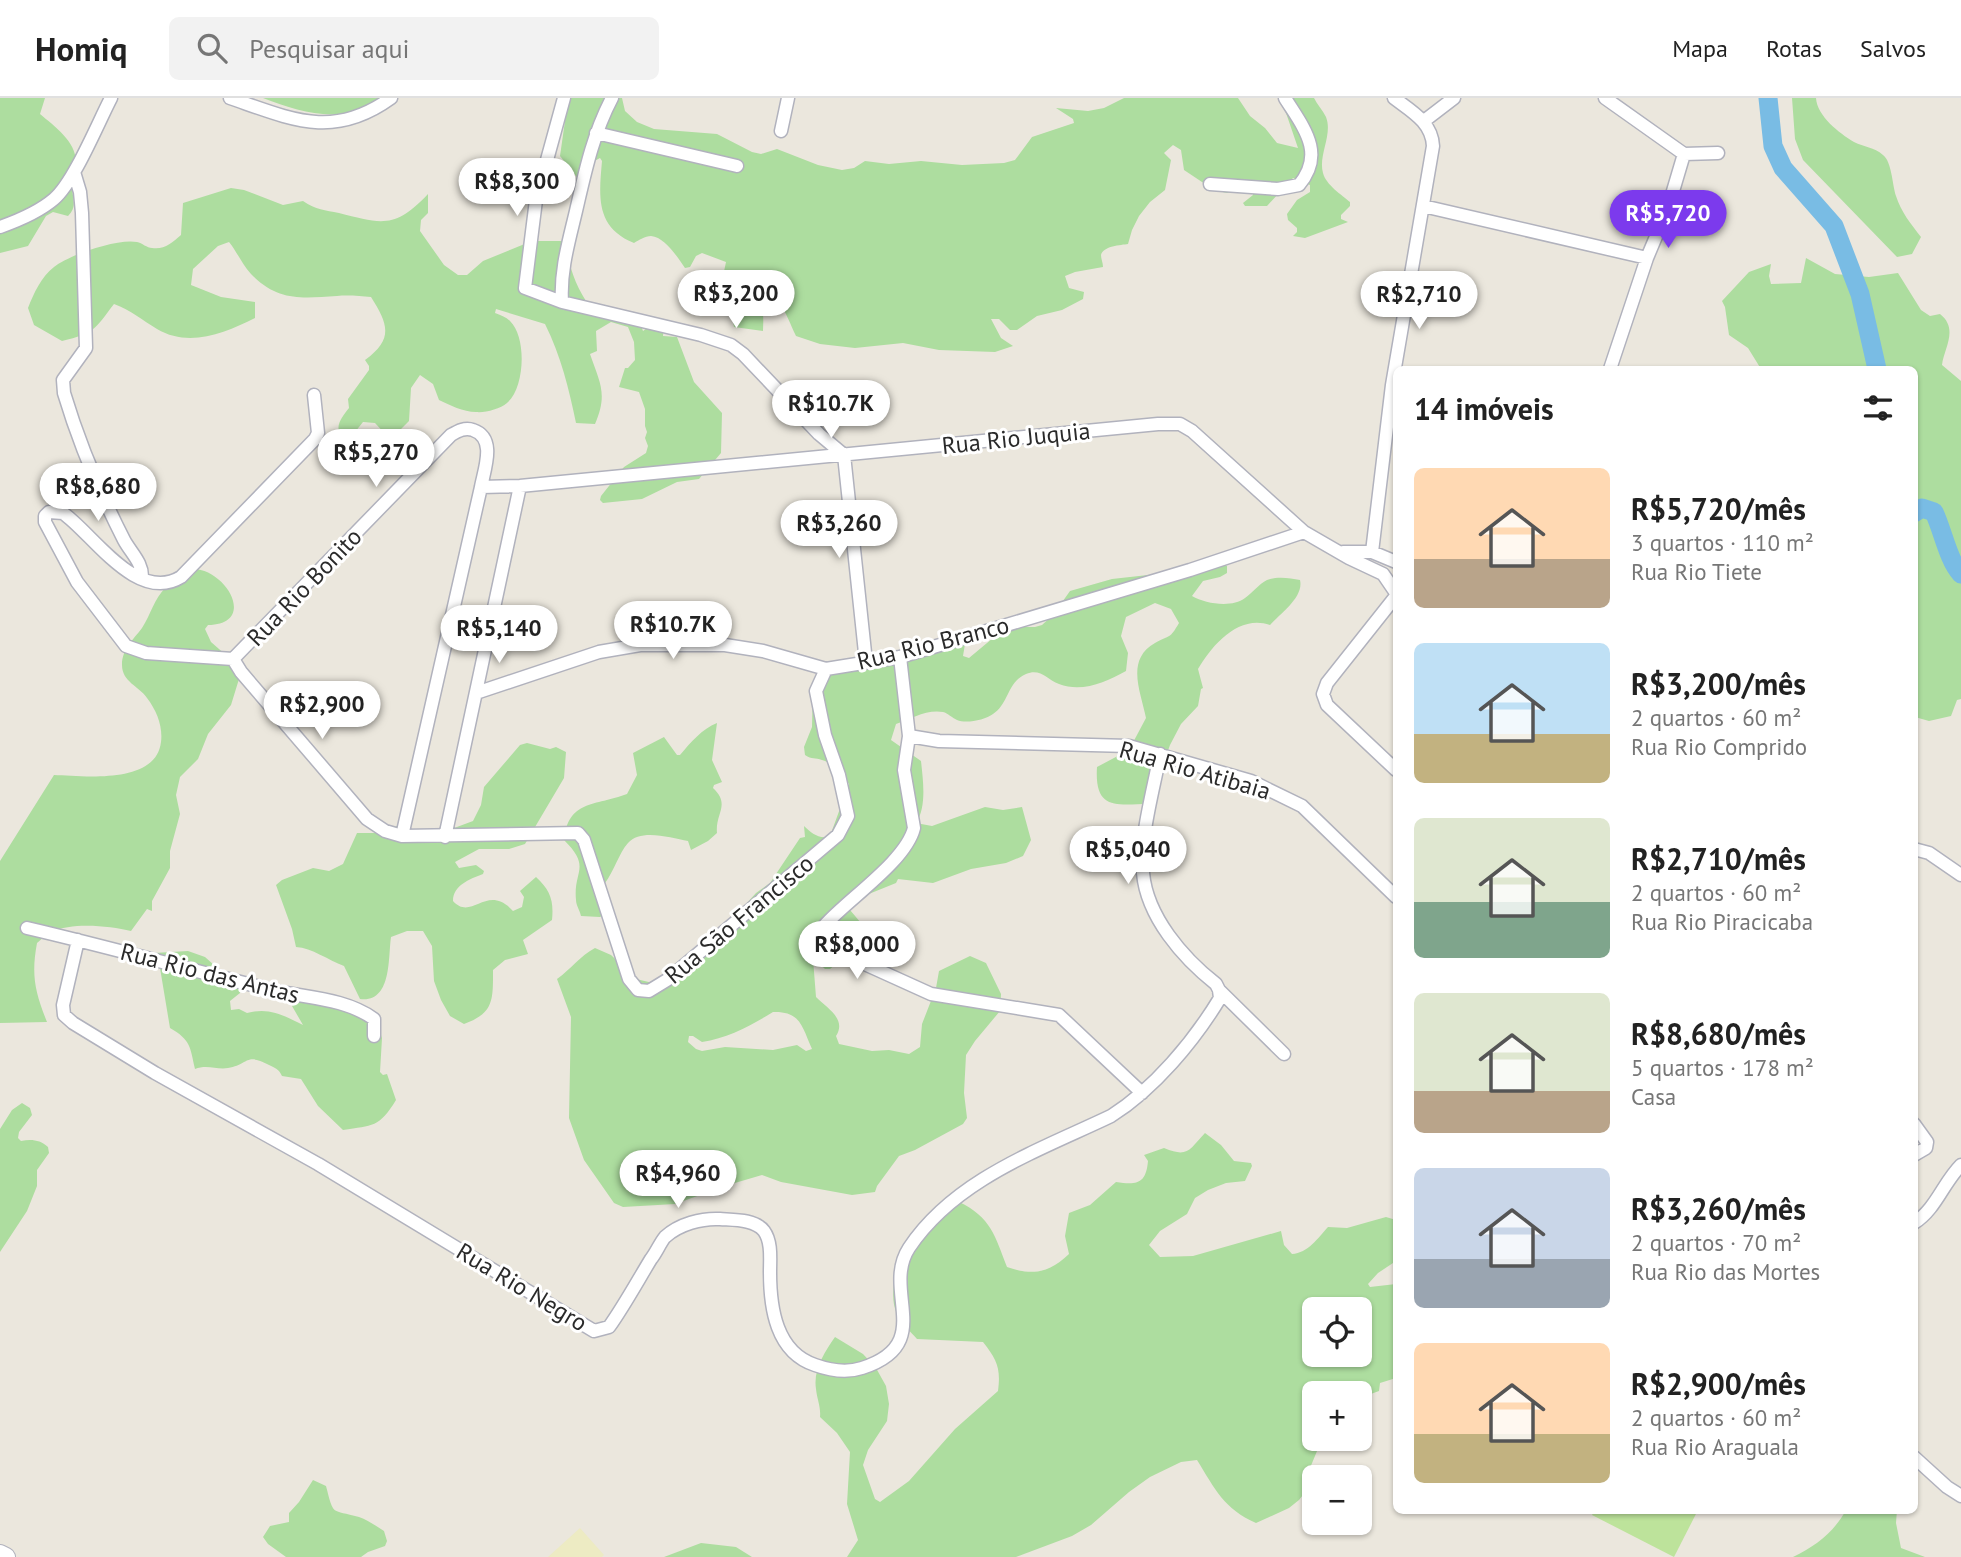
<!DOCTYPE html>
<html lang="pt">
<meta charset="utf-8">
<style>
:root{--surface:#fff;--page:#f2f2f2;--text:#222;--muted:#767676;--line:#e0e0e0;--accent:#7c3aed}
body{margin:0;font-family:"PT Sans",sans-serif;background:var(--page);color:var(--text);height:100vh;display:flex;flex-direction:column;font-size:26px;white-space:nowrap}
*{box-sizing:border-box;margin:0}
p{font-size:23px;color:var(--muted)}
.icon{flex:none;width:38px;height:38px;fill:none;stroke:currentColor;stroke-width:2;stroke-linecap:round;stroke-linejoin:round}
.map{position:relative;flex:1;overflow:hidden}
.panel{position:absolute;left:1393px;top:268px;width:525px;height:1148px;display:flex;flex-direction:column;background:var(--surface);border-radius:10px;box-shadow:0 2px 5px #0004}
.panel>*{flex:none}
.controls{position:absolute;left:1302px;top:1199px;display:grid;gap:14px}
.controls a{display:grid;place-items:center;width:70px;height:70px;border-radius:10px;background:var(--surface);box-shadow:0 2px 5px #0004;font-size:35px}
.price{position:absolute;translate:-50% -60px;padding:0 16px;border-radius:24px;background:#fff;color:#222;font-size:23px;line-height:46px;filter:drop-shadow(0 2px 4px #0008)}
.price::after{content:'';position:absolute;left:50%;top:42px;width:21px;height:16px;margin-left:-10px;background:inherit;clip-path:polygon(0 0,100% 0,50% 100%)}
.price.selected{background:var(--accent);color:#fff}
ul{padding:0;list-style:none}
li{display:flex;align-items:center;gap:21px;height:175px;padding:0 21px}
li span{display:grid;place-items:center;flex:none;width:196px;height:140px;border-radius:10px;color:#555}
li>.icon{margin-inline-start:auto}
span .icon{width:84px;height:84px;fill:#fffc;stroke-width:1}
li b{font-size:30px}
h2{display:flex;justify-content:space-between;align-items:center;height:84px;padding:0 21px;font-size:30px}
header{display:flex;align-items:center;gap:42px;box-sizing:border-box;height:98px;padding:0 35px;background:var(--surface);border-bottom:2px solid var(--line)}
header strong{font-size:33px}
nav{display:flex;gap:38px;margin-inline-start:auto;font-size:24px}
.search{width:490px;height:63px;background:var(--page);display:flex;align-items:center;gap:18px;box-sizing:border-box;padding:0 24px;border-radius:10px;color:var(--muted);font-size:26px}
.map>svg:first-child{display:block}
.green{fill:#addd9f;fill-rule:evenodd}
.sand{fill:#edebc3}
.pitch{fill:#bde39b}
.lines{fill:none;stroke-linecap:round;stroke-linejoin:round}
.river{stroke:#79bce4;stroke-width:19}
.street-casing{stroke:#b1b2bd;stroke-width:15}
.secondary-casing{stroke:#b1b2bd;stroke-width:20}
.street{stroke:#fff;stroke-width:12}
.secondary{stroke:#fff;stroke-width:18}
.labels{text-anchor:middle;dominant-baseline:central;stroke-width:6;stroke-linejoin:round;paint-order:stroke}
.street-label{font-size:24px;fill:#2a2a2a;stroke:#fff}
</style>
<header>
<strong>Homiq</strong>
<div class="search"><svg class="icon" aria-label="search" viewBox="0 0 24 24"><circle cx="10" cy="10" r="6"/><path d="M15 15l6 6"/></svg>Pesquisar aqui</div>
<nav><a>Mapa</a><a>Rotas</a><a>Salvos</a></nav>
</header>
<div class="map">
<svg width="1961" height="1459" viewBox="0 0 1961 1459">
<rect width="100%" height="100%" fill="#ebe7dd"/>
<path class="green" d="M 0,0 L 45,0 L 40,16 C 54,28 76,43 76,64 C 75,72 72,80 72,87 C 72,100 78,108 68,118 L 53,114 L 46,118 L 28,148 L 0,155 Z
M 263,0 L 382,0 C 343,28 303,15 263,0 Z
M 571,0 L 622,0 L 625,13 L 637,24 L 654,31 L 717,36 L 752,54 L 761,56 L 777,51 L 818,67 L 842,72 L 854,70 L 865,63 L 889,66 L 921,63 L 962,67 L 1004,65 L 1015,62 L 1032,39 L 1074,25 L 1073,21 L 1056,10 L 1088,13 L 1104,10 L 1124,0 L 1238,0 L 1250,18 L 1265,30 L 1277,45 L 1298,50 L 1285,12 L 1278,0 L 1314,0 C 1317,6 1323,13 1326,19 C 1333,37 1318,57 1323,75 C 1326,87 1342,97 1350,104 L 1350,108 L 1341,117 L 1341,121 L 1348,124 L 1305,140 L 1293,138 L 1297,134 L 1297,130 L 1288,122 L 1287,116 L 1297,102 L 1310,94 L 1310,87 L 1293,80 L 1267,108 L 1245,108 L 1243,105 L 1253,97 L 1253,93 L 1237,91 L 1227,95 L 1214,92 L 1184,72 L 1181,52 L 1173,47 L 1164,55 L 1171,62 L 1165,92 L 1150,104 L 1139,118 L 1132,132 L 1128,146 C 1121,147 1103,148 1101,157 C 1101,161 1103,165 1103,169 L 1075,174 L 1065,178 L 1069,190 L 1084,194 L 1083,201 L 1062,212 L 1037,218 L 1017,232 L 1010,232 L 999,221 L 991,221 L 1001,240 L 1013,248 L 995,254 L 939,252 L 903,245 L 855,250 L 820,246 L 796,238 C 782,208 783,199 748,191 L 745,194 L 747,199 C 763,216 764,205 763,233 L 734,229 L 730,208 L 722,183 L 726,164 L 702,155 L 696,158 L 690,169 L 685,170 C 678,160 665,139 651,138 C 645,138 639,142 634,145 C 595,129 599,98 602,63 L 600,60 C 589,64 586,77 584,88 L 560,58 L 567,9 Z
M 1792,0 L 1816,0 C 1817,18 1839,35 1854,44 C 1864,49 1874,49 1883,57 C 1892,64 1892,86 1896,98 C 1901,114 1911,126 1921,139 L 1912,156 L 1897,159 L 1803,62 L 1795,41 Z
M 231,90 L 244,92 L 283,107 L 303,103 C 316,112 325,112 339,115 C 382,126 395,131 428,96 L 428,115 L 421,122 L 420,133 L 444,167 L 458,177 L 467,177 L 483,163 L 532,143 L 566,143 C 568,168 576,189 590,209 L 639,222 L 643,233 L 660,221 L 664,225 L 663,238 L 677,239 L 694,284 L 722,315 L 721,355 L 699,381 L 677,384 L 642,401 L 603,405 L 600,402 L 601,398 L 624,369 L 646,355 L 648,348 L 645,340 L 647,334 L 645,328 L 645,311 L 639,294 L 619,289 L 625,270 L 628,270 L 635,262 L 634,244 L 628,229 L 611,224 L 596,233 L 597,253 L 590,256 C 600,285 608,296 595,326 L 576,325 C 569,291 561,258 545,226 L 496,211 L 495,215 C 500,217 506,219 510,223 C 527,239 525,290 507,305 C 500,311 485,315 476,314 C 463,314 450,307 439,302 L 433,286 L 420,277 L 411,290 L 409,323 L 397,335 L 388,339 L 375,325 L 363,324 L 351,339 L 347,340 C 331,333 341,320 349,310 L 348,301 L 369,272 L 369,268 L 365,262 C 394,241 388,226 371,199 C 360,198 348,197 337,198 C 302,200 278,204 251,176 C 242,166 237,154 229,144 L 218,148 L 193,171 L 191,187 L 221,199 L 255,204 L 255,220 C 225,235 189,250 157,231 C 142,222 131,212 114,206 C 94,232 95,235 62,243 L 34,227 L 28,210 C 34,195 41,179 54,169 C 69,157 118,140 137,144 C 142,145 147,150 152,150 C 164,152 172,145 181,137 L 183,105 Z
M 1806,160 L 1835,176 L 1869,179 L 1898,175 L 1921,212 L 1930,218 L 1940,216 C 1959,231 1944,250 1942,267 L 1961,283 L 1961,601 L 1957,602 L 1951,618 L 1929,623 L 1915,619 L 1914,271 L 1761,271 L 1748,250 L 1729,237 L 1725,209 L 1722,203 L 1749,174 L 1771,166 L 1769,178 L 1771,186 L 1801,185 Z
M 1221,464 L 1227,468 L 1227,475 L 1220,479 L 1203,483 L 1192,498 C 1206,506 1232,510 1245,500 C 1252,495 1259,486 1267,482 C 1277,478 1290,480 1300,482 C 1304,499 1281,515 1270,527 C 1239,516 1212,547 1198,571 L 1203,590 L 1201,591 L 1198,608 L 1181,626 L 1170,647 L 1160,675 L 1154,706 C 1120,705 1094,716 1097,669 L 1129,652 L 1146,620 C 1141,594 1125,562 1155,545 C 1171,536 1169,542 1179,525 L 1171,511 L 1155,505 L 1126,519 L 1121,538 L 1128,555 L 1126,573 C 1106,584 1082,595 1059,586 C 1047,582 1041,570 1026,576 C 1007,584 1009,606 993,616 C 985,622 966,626 957,622 C 952,620 948,615 943,614 C 927,611 910,621 896,626 L 891,642 L 921,663 C 923,682 927,709 916,725 L 932,728 L 985,709 L 1003,712 L 1022,709 L 1031,742 L 1023,758 L 1006,765 L 971,771 L 933,785 L 898,781 L 896,785 L 849,804 L 850,812 L 861,825 L 837,865 L 830,871 L 825,871 L 816,862 L 813,861 L 816,899 C 827,910 847,921 836,938 L 839,946 L 872,953 L 889,952 L 909,956 L 920,949 L 922,926 L 936,890 L 939,873 L 970,858 L 986,865 L 1001,896 L 1000,913 L 975,943 L 966,957 L 964,995 L 967,1020 L 963,1026 L 915,1052 L 899,1058 L 877,1088 L 875,1094 L 852,1097 L 781,1084 L 762,1077 L 728,1087 L 675,1106 L 623,1109 L 614,1105 L 584,1062 L 569,1020 L 571,919 L 557,881 C 571,871 580,858 595,850 L 611,857 L 636,881 L 653,885 L 687,875 L 701,862 L 723,831 L 756,795 L 770,785 L 800,740 L 805,739 L 804,728 C 811,735 820,742 830,738 L 849,686 C 841,675 835,666 822,662 C 815,659 812,662 805,657 L 804,649 L 812,629 L 813,588 L 841,566 L 876,556 L 882,558 L 954,544 L 974,529 L 966,540 L 963,558 L 969,560 L 999,535 L 1010,529 L 1035,529 L 1042,527 L 1053,517 L 1070,493 L 1112,481 L 1148,477 ZM 773,914 C 801,913 802,929 812,951 L 806,953 L 797,947 L 773,952 L 725,949 L 702,953 L 696,951 L 688,944 L 689,938 L 693,938 L 702,944 C 728,940 752,927 773,914 Z
M 193,471 C 226,471 258,526 208,527 L 205,531 L 211,544 L 235,565 L 239,581 L 231,607 L 208,636 L 198,661 L 180,679 L 176,697 L 180,716 L 170,753 L 170,770 L 152,803 L 152,813 L 147,811 L 131,833 C 109,828 73,824 51,834 C 46,836 41,842 37,845 C 31,877 35,894 47,924 L 0,925 L 0,763 L 54,677 C 84,678 156,687 161,644 C 163,629 157,613 147,600 C 139,588 122,584 122,567 C 122,551 133,542 142,530 C 151,516 154,501 166,489 C 173,481 184,476 193,471 Z
M 717,625 L 712,662 L 722,684 L 714,687 L 713,690 C 731,707 715,715 717,735 L 708,743 L 691,752 L 688,743 C 671,740 641,730 628,745 C 619,755 614,773 605,785 L 607,801 L 611,813 L 600,819 L 581,818 C 580,813 576,807 576,802 C 573,772 592,770 564,742 C 568,702 595,708 627,696 L 637,677 L 633,655 L 664,639 L 677,657 L 680,657 C 691,644 702,631 717,625 Z
M 527,645 L 550,651 L 556,649 L 566,654 L 564,680 L 525,746 L 509,751 L 479,751 L 455,764 L 459,770 L 476,767 L 484,773 L 483,776 C 470,781 453,787 453,803 C 472,824 487,784 513,813 L 522,809 L 524,799 L 520,793 L 536,779 C 550,792 554,802 552,822 L 523,842 L 528,856 L 505,862 L 493,872 C 493,902 494,915 464,926 L 450,918 L 441,902 L 434,883 L 432,848 L 423,833 L 407,833 L 391,839 C 388,860 392,905 360,901 L 344,868 C 328,862 312,850 296,849 L 292,831 L 276,787 L 282,782 L 313,770 L 329,773 L 343,766 L 357,735 L 376,735 L 397,728 L 405,738 L 438,736 L 473,723 L 481,707 L 484,689 L 520,647 Z
M 188,853 L 205,859 L 241,891 L 240,895 L 230,903 L 231,912 L 239,911 L 247,915 C 269,909 283,917 303,927 L 292,908 L 294,904 L 299,902 L 335,900 L 379,932 L 382,940 L 380,974 L 383,977 L 387,976 L 396,1002 C 379,1030 373,1027 343,1032 L 318,1008 L 301,981 L 282,978 C 279,971 275,970 269,967 C 245,954 249,967 228,970 C 217,972 207,966 195,971 C 190,949 191,942 170,930 L 160,870 L 154,855 Z
M 22,1005 L 30,1010 L 32,1017 L 19,1034 L 18,1040 L 21,1043 C 32,1041 40,1042 48,1049 L 49,1055 L 37,1072 L 37,1088 L 27,1113 L 0,1154 L 0,1031 L 12,1012 Z
M 1205,1035 L 1221,1047 L 1234,1063 L 1251,1065 L 1252,1068 L 1245,1083 L 1226,1085 L 1208,1092 L 1195,1100 L 1187,1116 L 1160,1133 L 1149,1147 L 1160,1159 L 1193,1158 L 1281,1133 L 1284,1147 L 1292,1156 C 1308,1155 1318,1140 1328,1129 L 1347,1130 L 1386,1119 L 1396,1122 L 1396,1163 L 1378,1175 L 1368,1186 L 1370,1189 L 1396,1186 L 1396,1280 L 1380,1285 L 1379,1293 L 1360,1300 L 1360,1295 L 1314,1295 L 1314,1340 L 1322,1341 L 1310,1370 L 1310,1388 L 1299,1402 L 1289,1410 L 1256,1425 C 1224,1411 1215,1391 1197,1362 L 1181,1364 L 1150,1379 L 1129,1394 L 1091,1427 L 1072,1438 L 1016,1459 L 847,1459 L 858,1442 L 847,1406 L 850,1354 L 837,1335 L 820,1319 C 821,1309 817,1301 816,1291 C 813,1272 824,1255 835,1239 L 863,1256 L 876,1270 L 886,1288 L 889,1306 L 887,1323 L 868,1352 L 863,1367 L 875,1401 L 880,1404 L 909,1383 L 955,1331 L 998,1293 C 1001,1270 997,1262 983,1244 L 917,1241 C 911,1234 901,1225 897,1216 C 892,1205 893,1194 894,1183 C 898,1142 920,1118 959,1104 C 991,1119 995,1138 1007,1169 C 1033,1178 1049,1175 1069,1156 L 1065,1138 L 1069,1115 L 1090,1107 L 1116,1084 C 1137,1087 1146,1086 1148,1063 L 1144,1057 L 1164,1050 C 1188,1060 1189,1052 1205,1035 ZM 1314,1211 L 1360,1211 L 1360,1256 L 1314,1256 Z
M 313,1382 L 326,1388 C 334,1419 331,1411 359,1419 C 368,1422 376,1428 384,1433 L 387,1443 L 385,1448 L 368,1454 L 361,1459 L 286,1459 L 268,1446 L 263,1439 L 270,1428 L 289,1424 L 289,1415 L 299,1404 Z
M 1846,1412 L 1897,1412 L 1896,1425 L 1901,1450 L 1925,1459 L 1793,1459 C 1816,1448 1834,1434 1846,1412 Z
M 701,1445 L 736,1449 L 752,1459 L 664,1459 Z"/>
<path class="sand" d="M 580,1430 L 604,1457 L 602,1459 L 548,1459 Z"/>
<path class="pitch" d="M 1595,1412 L 1698,1412 L 1674,1459 L 1592,1417 Z"/>
<g class="lines">
<path class="river" d="M 1768,0 L 1773,48 L 1783,70 L 1834,128 L 1860,196 L 1877,271
M 1914,415 L 1922,410 L 1934,414 C 1943,433 1948,462 1961,476"/>
<g class="street-casing">
<path id="street" d="M 230,0 C 291,21 333,42 391,0
M 612,0 C 593,36 585,74 576,113 C 569,143 560,172 562,204 L 701,237 L 731,247 L 743,256 L 819,336 L 844,357 L 866,564
M 1605,0 L 1684,56
M 1424,23 L 1454,0
M 781,33 L 788,0
M 596,35 L 737,68
M 1684,56 L 1718,55
M 74,74 L 80,94 L 82,115 L 86,250 L 63,282 L 64,295 C 79,345 100,395 124,442 C 131,455 143,465 142,480
M 1210,86 L 1278,91 L 1299,87 C 1326,55 1303,29 1285,0
M 1423,108 L 1647,160
M 0,129 C 17,123 40,113 54,101 C 74,84 98,25 111,0
M 562,204 L 525,190 L 536,102 L 564,0
M 1610,271 L 1647,160 L 1668,110 L 1684,56
M 314,297 L 318,335 L 315,341 L 181,479 C 137,506 93,436 63,415 L 49,414 L 45,418 L 45,424 L 77,484 L 126,548 L 146,555 L 233,561 L 451,337 C 458,333 465,329 473,332 C 497,340 484,372 481,389 L 402,738
M 481,389 L 520,388 L 1158,326 L 1180,326 L 1192,333 L 1304,434 L 1349,460 L 1383,476 L 1396,495
M 1343,454 L 1372,454 L 1396,464
M 1372,454 L 1392,287 L 1433,48 C 1432,24 1411,13 1394,0
M 1396,498 L 1327,585 L 1323,596 L 1327,607 L 1396,672
M 900,559 L 909,638 L 939,643 L 1129,648 L 1251,683 L 1302,708 L 1396,799
M 233,561 L 241,574 L 367,721 L 385,733 L 402,738 L 578,735 L 584,742 L 629,881 L 638,892 L 649,893 L 667,882 L 838,737 L 848,718 L 839,677 L 825,637 L 816,593 L 826,571
M 476,595 L 599,554 L 640,547 L 725,547 L 763,553 L 826,571 L 900,559 L 1190,472 L 1304,434
M 909,638 L 904,672 L 914,730 C 906,763 848,801 825,827 L 825,840 L 827,846 L 836,853 L 931,896 L 1059,917 L 1142,995
M 1160,656 C 1154,690 1139,741 1143,775 C 1147,819 1183,860 1216,886 L 1219,892 L 1284,956
M 445,739 L 520,388
M 1914,751 L 1929,755 L 1961,777
M 27,830 C 109,849 190,872 272,892 C 306,900 345,900 374,921 L 374,938
M 78,842 L 63,907 L 64,917 L 73,925 L 155,975 L 318,1066 L 594,1233 L 609,1229 C 624,1208 637,1184 651,1161 C 656,1155 660,1145 665,1139 C 679,1126 702,1120 720,1121 C 733,1122 755,1121 764,1133 C 772,1144 770,1161 770,1174 C 770,1210 776,1254 815,1267 C 829,1272 847,1275 862,1270 C 937,1246 881,1193 909,1150 C 955,1081 1040,1052 1111,1018 C 1154,991 1194,943 1220,900 L 1219,892
M 1914,1026 L 1927,1044 L 1926,1050 L 1914,1057
M 1914,1125 C 1936,1111 1943,1085 1961,1067
M 1914,1359 L 1947,1389 L 1961,1398"/>
</g>
<g class="secondary-casing">
<path id="secondary" d="M 0,1456 L 6,1459"/>
</g>
<use href="#street" class="street"/>
<use href="#secondary" class="secondary"/>
</g>
<g class="labels">
<g class="street-label">
<text transform="translate(1016 340) rotate(-6)">Rua Rio Juquia</text>
<text transform="translate(304 489) rotate(-46)">Rua Rio Bonito</text>
<text transform="translate(933 545) rotate(-14)">Rua Rio Branco</text>
<text transform="translate(1195 672) rotate(16)">Rua Rio Atibaia</text>
<text transform="translate(739 821) rotate(-40)">Rua São Francisco</text>
<text transform="translate(210 875) rotate(14)">Rua Rio das Antas</text>
<text transform="translate(522 1189) rotate(31)">Rua Rio Negro</text>
</g>
</g>
</svg>
<div class="controls">
<a><svg class="icon" aria-label="locate" viewBox="0 0 24 24"><circle cx="12" cy="12" r="6"/><path d="M12 2v4M12 18v4M2 12h4M18 12h4"/></svg></a>
<a>+</a>
<a>−</a>
</div>
<b class="price" style="left:517px;top:120px">R$8,300</b>
<b class="price selected" style="left:1668px;top:152px">R$5,720</b>
<b class="price" style="left:736px;top:232px">R$3,200</b>
<b class="price" style="left:1419px;top:233px">R$2,710</b>
<b class="price" style="left:831px;top:342px">R$10.7K</b>
<b class="price" style="left:376px;top:391px">R$5,270</b>
<b class="price" style="left:98px;top:425px">R$8,680</b>
<b class="price" style="left:839px;top:462px">R$3,260</b>
<b class="price" style="left:673px;top:563px">R$10.7K</b>
<b class="price" style="left:499px;top:567px">R$5,140</b>
<b class="price" style="left:322px;top:643px">R$2,900</b>
<b class="price" style="left:1128px;top:788px">R$5,040</b>
<b class="price" style="left:857px;top:883px">R$8,000</b>
<b class="price" style="left:678px;top:1112px">R$4,960</b>
<section class="panel">
<h2>14 imóveis<svg class="icon" aria-label="filters" viewBox="0 0 24 24"><path d="M4 7h16M4 17h16"/><circle cx="9" cy="7" r="2"/><circle cx="15" cy="17" r="2"/></svg></h2>
<ul>
<li><span style="background:linear-gradient(#ffd9b3 65%,#b9a48a 0)"><svg class="icon" aria-label="home" viewBox="0 0 24 24"><path d="M3 11l9-7 9 7M6 9v11h12V9"/></svg></span><div><b>R$5,720/mês</b><p>3 quartos · 110 m²</p><p>Rua Rio Tiete</p></div></li>
<li><span style="background:linear-gradient(#bfe0f5 65%,#c2b280 0)"><svg class="icon" aria-label="home" viewBox="0 0 24 24"><path d="M3 11l9-7 9 7M6 9v11h12V9"/></svg></span><div><b>R$3,200/mês</b><p>2 quartos · 60 m²</p><p>Rua Rio Comprido</p></div></li>
<li><span style="background:linear-gradient(#dfe7d0 60%,#7fa58c 0)"><svg class="icon" aria-label="home" viewBox="0 0 24 24"><path d="M3 11l9-7 9 7M6 9v11h12V9"/></svg></span><div><b>R$2,710/mês</b><p>2 quartos · 60 m²</p><p>Rua Rio Piracicaba</p></div></li>
<li><span style="background:linear-gradient(#dfe7d0 70%,#b9a48a 0)"><svg class="icon" aria-label="home" viewBox="0 0 24 24"><path d="M3 11l9-7 9 7M6 9v11h12V9"/></svg></span><div><b>R$8,680/mês</b><p>5 quartos · 178 m²</p><p>Casa</p></div></li>
<li><span style="background:linear-gradient(#c9d6e8 65%,#9aa5b1 0)"><svg class="icon" aria-label="home" viewBox="0 0 24 24"><path d="M3 11l9-7 9 7M6 9v11h12V9"/></svg></span><div><b>R$3,260/mês</b><p>2 quartos · 70 m²</p><p>Rua Rio das Mortes</p></div></li>
<li><span style="background:linear-gradient(#ffd9b3 65%,#c2b280 0)"><svg class="icon" aria-label="home" viewBox="0 0 24 24"><path d="M3 11l9-7 9 7M6 9v11h12V9"/></svg></span><div><b>R$2,900/mês</b><p>2 quartos · 60 m²</p><p>Rua Rio Araguala</p></div></li>
</ul>
</section>
</div>
